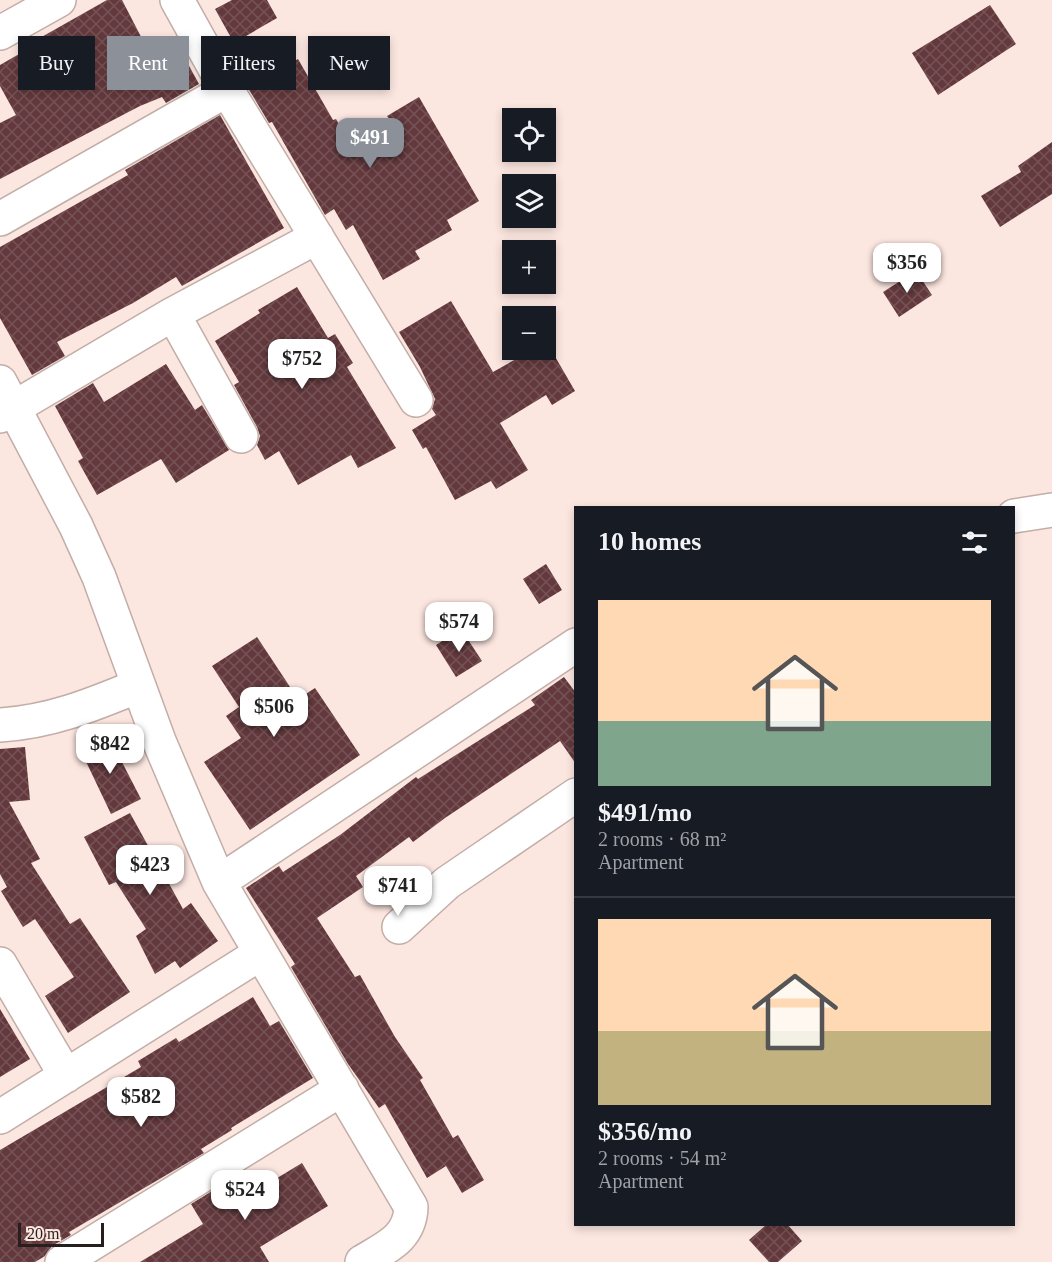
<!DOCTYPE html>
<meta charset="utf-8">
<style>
:root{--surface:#171b24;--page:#242831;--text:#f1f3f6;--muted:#9ea1a6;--line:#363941;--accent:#8c9099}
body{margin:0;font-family:Georgia,serif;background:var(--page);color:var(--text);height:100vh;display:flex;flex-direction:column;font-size:22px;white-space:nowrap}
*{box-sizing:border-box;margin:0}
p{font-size:20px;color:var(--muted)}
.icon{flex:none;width:33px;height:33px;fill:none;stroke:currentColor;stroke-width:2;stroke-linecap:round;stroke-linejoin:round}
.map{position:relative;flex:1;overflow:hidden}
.details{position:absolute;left:574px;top:506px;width:441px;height:720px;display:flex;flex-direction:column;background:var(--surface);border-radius:0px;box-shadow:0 3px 9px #0003}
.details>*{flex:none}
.top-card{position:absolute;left:18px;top:36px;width:466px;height:54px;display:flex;gap:12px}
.buttons{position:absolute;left:502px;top:108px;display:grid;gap:12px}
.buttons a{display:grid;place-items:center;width:54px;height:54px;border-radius:0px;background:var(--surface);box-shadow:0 3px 9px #0003;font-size:30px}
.scale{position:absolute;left:18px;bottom:15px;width:86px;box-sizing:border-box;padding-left:6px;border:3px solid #271f1d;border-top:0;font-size:16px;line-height:21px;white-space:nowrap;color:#271f1d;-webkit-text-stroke:4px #fce6e0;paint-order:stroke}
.price{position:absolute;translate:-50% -51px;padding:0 14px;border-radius:12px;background:#fff;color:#222;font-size:20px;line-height:39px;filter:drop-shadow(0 2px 3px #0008)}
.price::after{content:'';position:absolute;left:50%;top:36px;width:18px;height:14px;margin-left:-9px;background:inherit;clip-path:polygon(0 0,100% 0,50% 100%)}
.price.selected{background:var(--accent);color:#fff}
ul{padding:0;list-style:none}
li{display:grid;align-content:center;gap:12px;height:318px;padding:0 24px}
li+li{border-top:2px solid var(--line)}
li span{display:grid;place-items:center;height:186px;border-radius:0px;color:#555}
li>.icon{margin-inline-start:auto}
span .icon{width:108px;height:108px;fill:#fffc;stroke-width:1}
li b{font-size:26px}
h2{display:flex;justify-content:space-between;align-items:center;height:72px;padding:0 24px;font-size:26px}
.tag{padding:0 21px;border-radius:0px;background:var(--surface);box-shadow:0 3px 9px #0003;font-size:21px;line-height:54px}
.tag.selected{background:var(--accent);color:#fff}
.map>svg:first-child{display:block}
.building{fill:url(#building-cross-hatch)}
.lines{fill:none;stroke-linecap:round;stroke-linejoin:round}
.minor-casing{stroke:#c2ada7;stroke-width:36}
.minor{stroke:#fff;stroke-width:33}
</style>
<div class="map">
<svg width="1052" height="1262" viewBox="0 0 1052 1262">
<defs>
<pattern id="building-cross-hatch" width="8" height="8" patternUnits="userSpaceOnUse" patternTransform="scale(1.5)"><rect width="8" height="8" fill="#63393d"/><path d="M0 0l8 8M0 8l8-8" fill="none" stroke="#755356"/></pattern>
</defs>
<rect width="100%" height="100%" fill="#fce6e0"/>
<path class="building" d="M 107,0 L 122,0 L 152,58 L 177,44 L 199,84 L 166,103 L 162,97 L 140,106 L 0,179 L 0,123 L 16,115 L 0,86 L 0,65 L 33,46 L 31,43 Z
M 232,0 L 267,0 L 277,18 L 234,43 L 215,9 Z
M 990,5 L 1016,44 L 938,95 L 912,53 Z
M 298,59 L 333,120 L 336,119 L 351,144 L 390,120 L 387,116 L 419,97 L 479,201 L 447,220 L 452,230 L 415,251 L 420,259 L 383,280 L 353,225 L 346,230 L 334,209 L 325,215 L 272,122 L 269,123 L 248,88 Z
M 220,115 L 284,228 L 182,286 L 176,277 L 133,303 L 57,342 L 65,356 L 32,375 L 0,318 L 0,247 L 128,175 L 125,170 Z
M 1052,142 L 1052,194 L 1000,227 L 981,196 L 1021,172 L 1018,166 Z
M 916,271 L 932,295 L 899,317 L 883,292 Z
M 297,287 L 328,338 L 335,334 L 353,363 L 347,367 L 396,448 L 358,468 L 351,455 L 298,485 L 279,451 L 265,460 L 257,445 L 260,436 L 257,427 L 234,385 L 239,382 L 215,341 L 260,313 L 258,310 Z
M 451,301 L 493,372 L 532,350 L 546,350 L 546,341 L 575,391 L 552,405 L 546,395 L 500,423 L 528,470 L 496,489 L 491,481 L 455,500 L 426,447 L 423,449 L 412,430 L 436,415 L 432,409 L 435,399 L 420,367 L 399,332 Z
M 166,364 L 195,410 L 202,405 L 229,450 L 176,483 L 161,459 L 97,495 L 78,461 L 83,458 L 55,406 L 93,383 L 104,402 Z
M 546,564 L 562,590 L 539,604 L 523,579 Z
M 461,629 L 482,661 L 456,677 L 436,645 Z
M 257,637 L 298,699 L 315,688 L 360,755 L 250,830 L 204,762 L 241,738 L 226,716 L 239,707 L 212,666 Z
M 564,677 L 576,693 L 576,764 L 560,741 L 445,818 L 413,842 L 409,837 L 356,876 L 363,887 L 317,918 L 355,977 L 360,975 L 395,1037 L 423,1078 L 420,1080 L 453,1138 L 458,1135 L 484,1180 L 462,1193 L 446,1166 L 427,1178 L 385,1104 L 379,1108 L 348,1064 L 291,967 L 295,964 L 246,888 L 279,866 L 283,872 L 340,835 L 416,777 L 418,779 L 535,705 L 531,700 Z
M 108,735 L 141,799 L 111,814 L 80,749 Z
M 25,747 L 30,800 L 9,802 L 40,859 L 31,863 L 70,924 L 80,918 L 130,992 L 68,1033 L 45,996 L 74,977 L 35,919 L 23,927 L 1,891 L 7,887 L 0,874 L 0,749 Z
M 130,813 L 183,909 L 191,903 L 218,941 L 180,968 L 175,961 L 155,974 L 136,936 L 146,929 L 116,882 L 109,885 L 84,837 Z
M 253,997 L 270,1026 L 279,1021 L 313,1078 L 231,1128 L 232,1130 L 201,1149 L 204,1153 L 69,1232 L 71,1235 L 52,1246 L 45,1256 L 35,1262 L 0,1262 L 0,1150 L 141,1067 L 138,1061 L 176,1038 L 179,1042 Z
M 0,1009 L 30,1059 L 0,1077 Z
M 302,1163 L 328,1206 L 260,1247 L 269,1262 L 140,1262 L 203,1224 L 191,1204 L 222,1185 L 234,1204 Z
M 767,1224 L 787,1224 L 802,1241 L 778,1262 L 769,1262 L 749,1240 Z"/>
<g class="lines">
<g class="minor-casing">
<path id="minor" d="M 177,0 L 227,90 L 416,400
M 0,33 L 59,0
M 0,219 L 227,90
M 173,314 L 241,436
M 0,382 L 76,526 L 99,577 L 159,741 L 219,882 L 411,1207 C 410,1238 387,1247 362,1262
M 0,416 L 173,314 L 317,237
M 1014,516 L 1052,510
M 0,725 C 50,722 92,705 138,686
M 219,882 L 576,645
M 399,927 L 447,883 L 576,795
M 0,964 L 66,1076
M 0,1117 L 261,953
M 62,1262 L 342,1089"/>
</g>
<use href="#minor" class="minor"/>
</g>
</svg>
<div class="buttons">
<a><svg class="icon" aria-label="locate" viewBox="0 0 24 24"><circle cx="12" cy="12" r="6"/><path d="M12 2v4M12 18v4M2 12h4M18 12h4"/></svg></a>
<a><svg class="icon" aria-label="layers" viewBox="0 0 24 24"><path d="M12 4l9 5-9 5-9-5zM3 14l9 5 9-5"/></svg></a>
<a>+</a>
<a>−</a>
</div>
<div class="scale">20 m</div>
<b class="price selected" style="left:370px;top:169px">$491</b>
<b class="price" style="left:907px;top:294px">$356</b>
<b class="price" style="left:302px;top:390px">$752</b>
<b class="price" style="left:459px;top:653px">$574</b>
<b class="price" style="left:274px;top:738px">$506</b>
<b class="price" style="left:110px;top:775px">$842</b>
<b class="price" style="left:150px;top:896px">$423</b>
<b class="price" style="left:398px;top:917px">$741</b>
<b class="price" style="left:141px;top:1128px">$582</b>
<b class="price" style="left:245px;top:1221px">$524</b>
<div class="top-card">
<a class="tag">Buy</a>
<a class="tag selected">Rent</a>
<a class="tag">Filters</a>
<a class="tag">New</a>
</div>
<section class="details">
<h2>10 homes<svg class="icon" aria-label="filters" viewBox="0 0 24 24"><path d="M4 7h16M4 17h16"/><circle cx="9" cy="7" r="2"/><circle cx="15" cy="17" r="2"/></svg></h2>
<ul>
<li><span style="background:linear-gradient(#ffd9b3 65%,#7fa58c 0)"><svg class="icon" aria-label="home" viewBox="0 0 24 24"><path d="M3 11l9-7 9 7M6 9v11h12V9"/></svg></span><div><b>$491/mo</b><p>2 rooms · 68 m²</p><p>Apartment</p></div></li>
<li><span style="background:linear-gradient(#ffd9b3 60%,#c2b280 0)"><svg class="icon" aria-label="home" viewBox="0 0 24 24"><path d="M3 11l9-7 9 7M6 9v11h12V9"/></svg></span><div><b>$356/mo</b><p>2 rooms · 54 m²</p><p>Apartment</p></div></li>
</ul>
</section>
</div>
